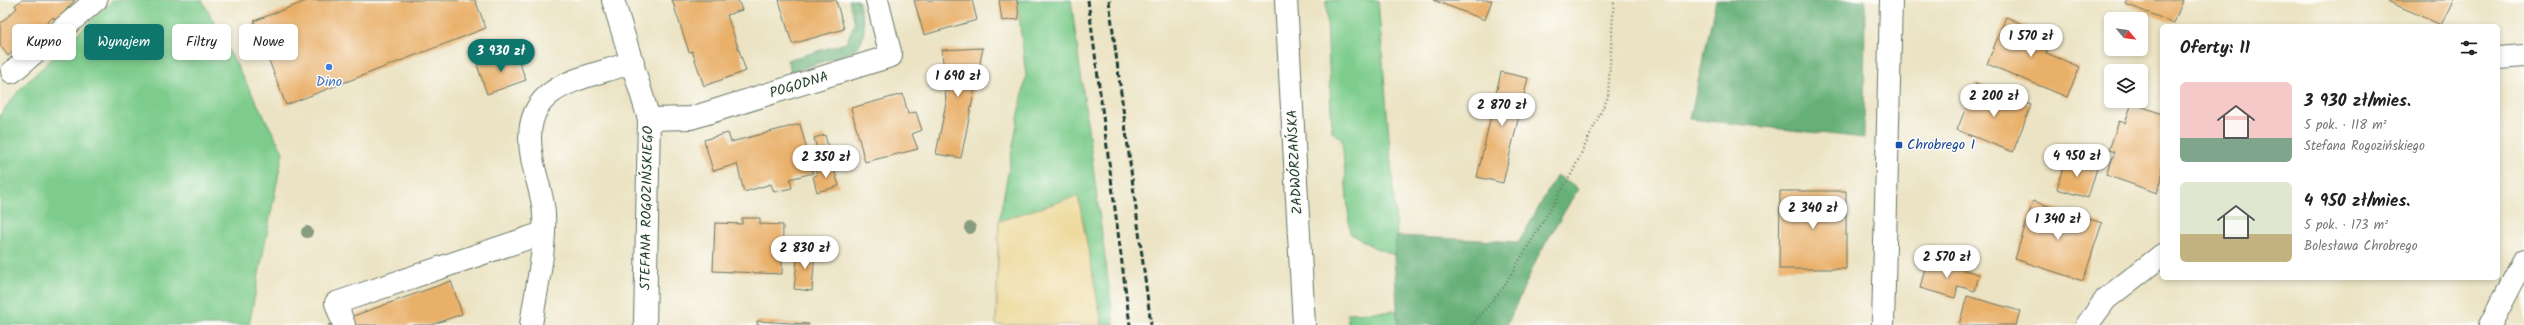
<!DOCTYPE html>
<html lang="pl">
<meta charset="utf-8">
<style>
:root{--surface:#fff;--page:#f6f6f6;--text:#222;--muted:#767676;--accent:#0f766e}
body{margin:0;font-family:Kalam,sans-serif;background:var(--page);color:var(--text);height:100vh;display:flex;flex-direction:column;font-size:15px;white-space:nowrap}
*{box-sizing:border-box;margin:0}
p{font-size:13px;color:var(--muted)}
.icon{flex:none;width:22px;height:22px;fill:none;stroke:currentColor;stroke-width:2;stroke-linecap:round;stroke-linejoin:round}
.map{position:relative;flex:1;overflow:hidden}
.sheet{position:absolute;left:2160px;top:24px;width:340px;height:256px;display:flex;flex-direction:column;background:var(--surface);border-radius:6px;box-shadow:0 2px 6px #0003}
.sheet>*{flex:none}
.top-card{position:absolute;left:12px;top:24px;width:380px;height:36px;display:flex;gap:8px}
.needle{width:26px;rotate:119deg}
.fabs{position:absolute;left:2104px;top:12px;display:grid;gap:8px}
.fabs a{display:grid;place-items:center;width:44px;height:44px;border-radius:6px;background:var(--surface);box-shadow:0 2px 6px #0003;font-size:20px}
.price{position:absolute;translate:-50% -34px;padding:0 9px;border-radius:14px;background:#fff;color:#222;font-size:13px;line-height:26px;filter:drop-shadow(0 1px 2px #0008)}
.price::after{content:'';position:absolute;left:50%;top:24px;width:12px;height:9px;margin-left:-6px;background:inherit;clip-path:polygon(0 0,100% 0,50% 100%)}
.price.selected{background:var(--accent);color:#fff}
ul{padding:0;list-style:none}
li{display:flex;align-items:center;gap:12px;height:100px;padding:0 20px}
li span{display:grid;place-items:center;flex:none;width:112px;height:80px;border-radius:6px;color:#555}
li>.icon{margin-inline-start:auto}
span .icon{width:48px;height:48px;fill:#fffc;stroke-width:1}
li b{font-size:17px}
h2{display:flex;justify-content:space-between;align-items:center;height:48px;padding:0 20px;font-size:17px}
.chip{padding:0 14px;border-radius:6px;background:var(--surface);box-shadow:0 2px 6px #0003;font-size:14px;line-height:36px}
.chip.selected{background:var(--accent);color:#fff}
.map>svg:first-child{display:block}
.green{fill:#7dcc8c;stroke:#4e8460}
.forest{fill:#66b078;stroke:#427656}
.sand{fill:#eeda9e;stroke:#868c69}
.building{fill:#e9b06a}
.lines{fill:none;stroke-linecap:round;stroke-linejoin:round}
.minor-casing{stroke:#676;stroke-width:24}
.path{stroke:#676;stroke-width:2.5;stroke-dasharray:1 3;stroke-linecap:butt}
.minor{stroke:#fff;stroke-width:22}
.rail{stroke:#1f3d34;stroke-width:3;stroke-dasharray:6 3;stroke-linecap:butt}
.tree{fill:#879c80}
.shop-dot{fill:#3f7fe0;stroke:#fdfcf7;stroke-width:1.5}
.transit-dot{fill:#1a4fb4;stroke:#fdfcf7;stroke-width:1.5}
.labels{text-anchor:middle;dominant-baseline:central;stroke-width:3;stroke-linejoin:round;paint-order:stroke}
.shop-label{font-size:14px;fill:#366cbe;stroke:#fdfcf7}
.street-label{font-size:14px;fill:#1f3d34;stroke:#fdfcf7}
.transit-label{font-size:14px;fill:#164399;stroke:#fdfcf7;text-anchor:start}
</style>
<div class="map">
<svg width="2524" height="325" viewBox="0 0 2524 325">
<rect width="100%" height="100%" fill="#fdfcf7"/>
<filter id="ink" filterUnits="userSpaceOnUse"><feTurbulence type="fractalNoise" baseFrequency=".025" numOctaves="2"/><feDisplacementMap in="SourceGraphic" scale="8" xChannelSelector="R" yChannelSelector="G"/><feConvolveMatrix kernelMatrix="1 2 1 2 8 2 1 2 1" color-interpolation-filters="sRGB"/></filter>
<filter id="wash" filterUnits="userSpaceOnUse"><feTurbulence type="fractalNoise" baseFrequency=".012" numOctaves="4" result="noise"/><feDisplacementMap in="SourceGraphic" scale="16" xChannelSelector="R" yChannelSelector="G"/><feGaussianBlur stdDeviation="0.9" result="paint"/><feColorMatrix in="noise" values="0 0 0 0 0 0 0 0 0 0 0 0 0 0 0 0 0 1.4 0 .05"/><feComposite in="paint" operator="in"/></filter>
<g filter="url(#wash)">
<rect width="100%" height="100%" fill="#ebe3c3"/>
<path class="green" d="M 113,0 L 202,0 L 283,152 L 249,325 L 0,325 L 0,115 L 20,89 Z
M 1017,0 L 1071,0 L 1114,325 L 1102,325 L 1078,196 L 999,221 L 1026,76 Z
M 1326,0 L 1378,0 L 1397,236 L 1394,255 L 1373,247 L 1350,233 L 1342,139 L 1332,131 Z
M 1397,311 L 1398,325 L 1348,325 L 1348,313 Z"/>
<path class="forest" d="M 849,0 L 858,0 C 863,20 871,38 852,52 L 791,72 L 787,60 L 846,43 L 855,23 Z
M 1716,0 L 1865,0 L 1864,138 L 1690,119 Z
M 1557,175 L 1578,189 L 1538,256 L 1507,325 L 1398,325 L 1394,255 L 1397,236 L 1519,242 Z"/>
<path class="sand" d="M 1078,196 L 1102,325 L 996,325 L 999,221 Z"/>
<g id="blocks">
<path class="building" d="M 22,0 L 75,0 L 56,21 L 53,17 L 23,47 L 22,45 L 8,56 L 0,45 L 0,24 L 17,8 L 15,5 Z
M 309,0 L 475,0 L 486,28 L 286,105 L 254,21 Z
M 672,0 L 738,0 L 742,10 L 727,15 L 746,71 L 704,86 L 692,51 L 689,52 Z
M 779,0 L 836,0 L 844,29 L 792,44 Z
M 914,0 L 972,0 L 977,20 L 924,35 Z
M 999,0 L 1017,0 L 1019,19 L 1002,21 Z
M 1433,0 L 1492,0 L 1485,20 Z
M 2128,0 L 2183,0 L 2174,23 L 2126,4 Z
M 2385,0 L 2454,0 L 2441,25 Z
M 2006,17 L 2052,37 L 2046,53 L 2080,67 L 2067,97 L 1987,64 Z
M 983,48 L 961,158 L 936,154 L 946,103 L 942,50 Z
M 515,51 L 526,80 L 487,94 L 477,65 Z
M 1501,72 L 1528,78 L 1503,183 L 1477,177 Z
M 1976,83 L 2031,105 L 2013,152 L 1957,130 Z
M 903,94 L 908,114 L 916,112 L 922,130 L 912,134 L 918,149 L 865,162 L 851,108 Z
M 2132,103 L 2162,114 L 2162,178 L 2157,193 L 2106,175 L 2115,152 L 2109,150 L 2119,121 L 2125,123 Z
M 800,124 L 813,173 L 790,179 L 792,188 L 774,192 L 771,184 L 744,192 L 737,164 L 713,171 L 704,140 L 728,133 L 731,142 Z
M 825,135 L 829,151 L 818,154 L 814,138 Z
M 2065,159 L 2097,168 L 2088,198 L 2057,189 Z
M 833,165 L 839,186 L 817,192 L 813,176 L 817,175 L 815,169 Z
M 1780,191 L 1846,191 L 1846,269 L 1779,269 Z
M 2033,201 L 2102,223 L 2083,281 L 2015,259 Z
M 742,218 L 760,218 L 760,224 L 783,225 L 782,274 L 713,271 L 715,223 L 742,224 Z
M 798,250 L 815,251 L 812,291 L 794,289 Z
M 1927,260 L 1979,274 L 1975,291 L 1958,286 L 1955,298 L 1920,288 Z
M 451,281 L 462,314 L 431,325 L 328,325 Z
M 1967,296 L 2020,311 L 2016,325 L 1959,325 Z
M 757,321 L 809,324 L 809,325 L 757,325 Z"/>
</g>
</g>
<g filter="url(#ink)">
<use href="#blocks" fill-opacity="0" stroke="#676" stroke-width="1"/>
<g class="lines">
<g class="minor-casing">
<path id="minor" d="M 613,0 L 649,119 L 645,325
M 1286,0 L 1304,325
M 2498,58 L 2524,56
M 12,72 L 96,0
M 649,119 L 691,118 L 891,56 L 877,0
M 344,325 L 336,303 L 543,233
M 531,325 C 536,290 546,248 544,214 C 543,194 535,177 532,158 C 518,83 579,81 633,62
M 1883,325 L 1891,0
M 2087,325 L 2106,299 L 2162,255
M 2490,325 L 2524,260"/>
</g>
<path class="path" d="M 1472,325 L 1503,288 L 1572,173 L 1608,97 L 1614,0"/>
<use href="#minor" class="minor"/>
<path class="rail" d="M 1088,0 L 1130,325
M 1109,0 L 1151,325"/>
</g>
<g class="tree">
<circle cx="970" cy="228" r="6"/>
<circle cx="307" cy="232" r="6"/>
</g>
</g>
<circle class="shop-dot" cx="329" cy="67" r="4"/>
<rect class="transit-dot" x="1895" y="141" width="8" height="8" rx="2"/>
<g class="labels">
<g class="shop-label">
<text x="329" y="82">Dino</text>
</g>
<g class="street-label">
<text transform="translate(799 85) rotate(-17)">POGODNA</text>
<text transform="translate(1295 162) rotate(-93)">ZADWÓRZAŃSKA</text>
<text transform="translate(647 208) rotate(-89)">STEFANA ROGOZIŃSKIEGO</text>
</g>
<g class="transit-label">
<text x="1907" y="145">Chrobrego I</text>
</g>
</g>
</svg>
<div class="fabs">
<a><svg class="needle" viewBox="-14 -14 28 28"><path d="M0-13l5 13h-10z" fill="#e53935"/><path d="M0 13l5-13h-10z" fill="#767676"/></svg></a>
<a><svg class="icon" aria-label="layers" viewBox="0 0 24 24"><path d="M12 4l9 5-9 5-9-5zM3 14l9 5 9-5"/></svg></a>
</div>
<b class="price" style="left:2031px;top:58px">1 570 zł</b>
<b class="price selected" style="left:501px;top:73px">3 930 zł</b>
<b class="price" style="left:958px;top:98px">1 690 zł</b>
<b class="price" style="left:1994px;top:118px">2 200 zł</b>
<b class="price" style="left:1502px;top:127px">2 870 zł</b>
<b class="price" style="left:2077px;top:178px">4 950 zł</b>
<b class="price" style="left:826px;top:179px">2 350 zł</b>
<b class="price" style="left:1813px;top:230px">2 340 zł</b>
<b class="price" style="left:2058px;top:241px">1 340 zł</b>
<b class="price" style="left:805px;top:270px">2 830 zł</b>
<b class="price" style="left:1947px;top:279px">2 570 zł</b>
<div class="top-card">
<a class="chip">Kupno</a>
<a class="chip selected">Wynajem</a>
<a class="chip">Filtry</a>
<a class="chip">Nowe</a>
</div>
<section class="sheet">
<h2>Oferty: 11<svg class="icon" aria-label="filters" viewBox="0 0 24 24"><path d="M4 7h16M4 17h16"/><circle cx="9" cy="7" r="2"/><circle cx="15" cy="17" r="2"/></svg></h2>
<ul>
<li><span style="background:linear-gradient(#f6c9c9 70%,#7fa58c 0)"><svg class="icon" aria-label="home" viewBox="0 0 24 24"><path d="M3 11l9-7 9 7M6 9v11h12V9"/></svg></span><div><b>3 930 zł/mies.</b><p>5 pok. · 118 m²</p><p>Stefana Rogozińskiego</p></div></li>
<li><span style="background:linear-gradient(#dfe7d0 65%,#c2b280 0)"><svg class="icon" aria-label="home" viewBox="0 0 24 24"><path d="M3 11l9-7 9 7M6 9v11h12V9"/></svg></span><div><b>4 950 zł/mies.</b><p>5 pok. · 173 m²</p><p>Bolesława Chrobrego</p></div></li>
</ul>
</section>
</div>
